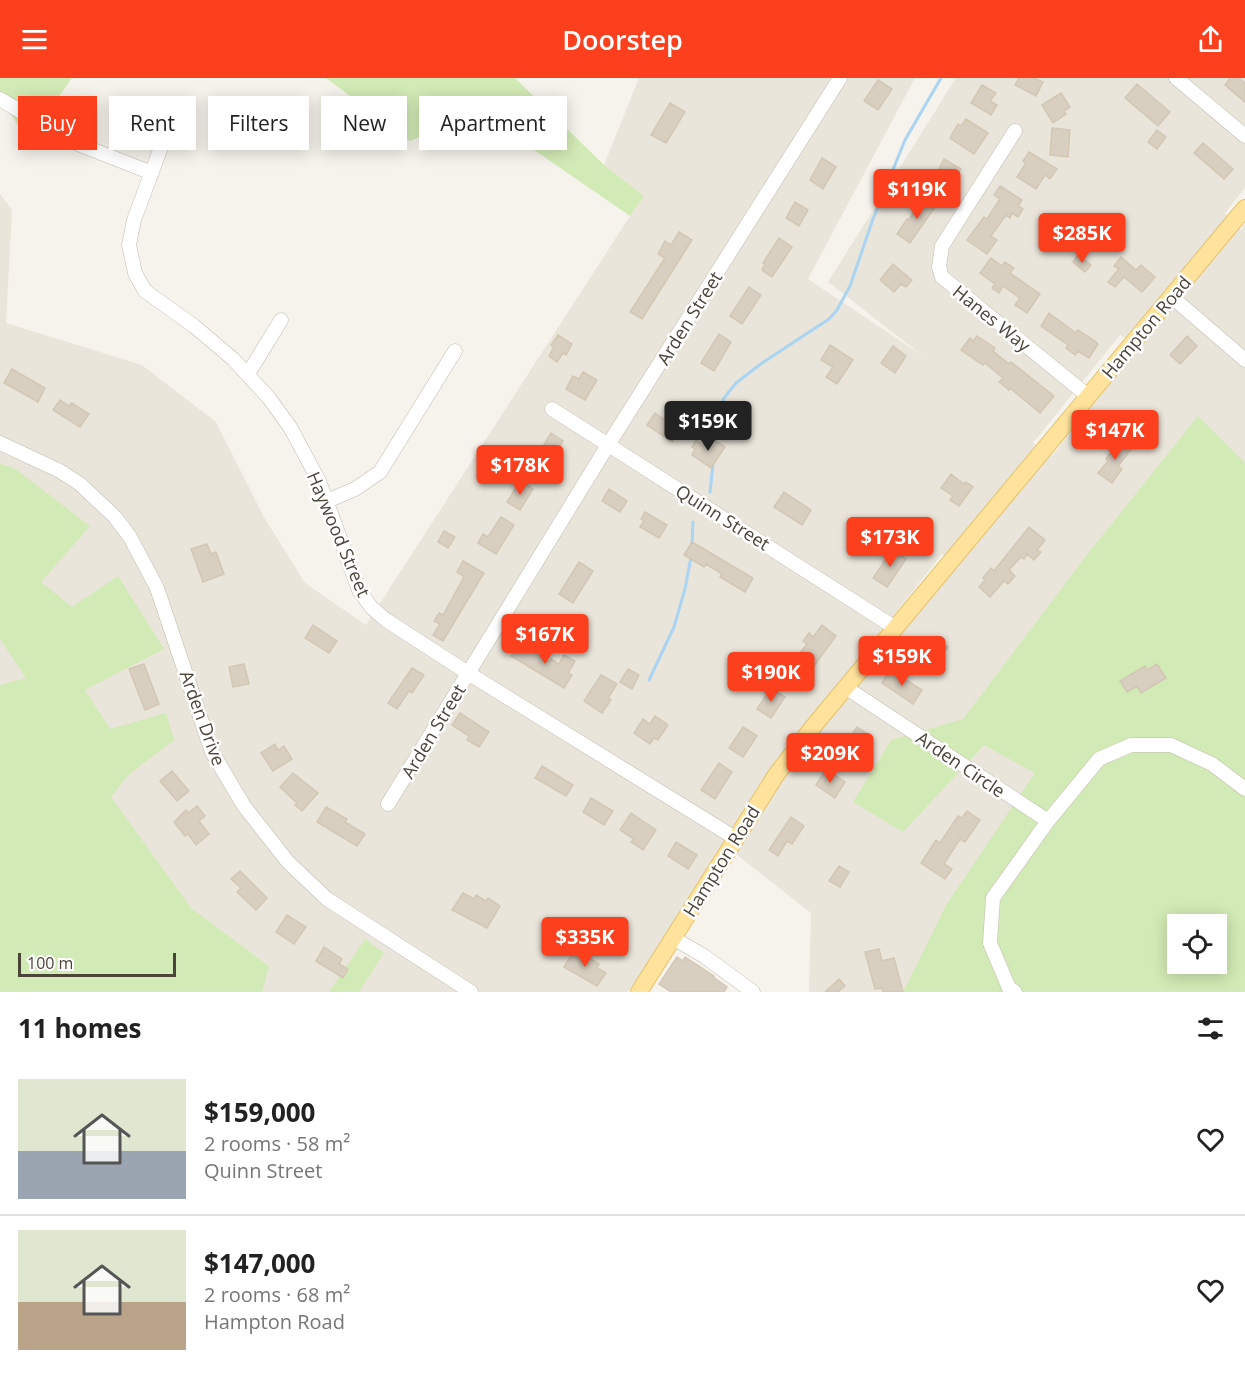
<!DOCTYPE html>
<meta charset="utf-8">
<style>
:root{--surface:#fff;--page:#f6f6f6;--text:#222;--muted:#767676;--line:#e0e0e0;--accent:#fc3f1d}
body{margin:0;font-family:"Open Sans",sans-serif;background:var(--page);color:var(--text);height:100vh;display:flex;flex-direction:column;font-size:22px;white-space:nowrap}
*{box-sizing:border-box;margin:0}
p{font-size:20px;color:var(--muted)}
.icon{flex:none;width:33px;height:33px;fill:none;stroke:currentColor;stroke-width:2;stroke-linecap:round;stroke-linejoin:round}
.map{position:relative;height:914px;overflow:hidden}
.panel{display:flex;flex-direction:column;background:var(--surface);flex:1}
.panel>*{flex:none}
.guide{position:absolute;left:18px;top:18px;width:600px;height:54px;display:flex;gap:12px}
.tools{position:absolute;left:1167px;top:836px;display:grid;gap:12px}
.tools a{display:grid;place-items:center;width:60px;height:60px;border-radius:0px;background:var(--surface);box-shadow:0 3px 15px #0003;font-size:30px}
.scale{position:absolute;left:18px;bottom:15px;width:158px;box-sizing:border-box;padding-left:6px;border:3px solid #4b4439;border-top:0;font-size:16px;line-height:21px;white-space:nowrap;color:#4b4439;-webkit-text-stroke:4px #fff;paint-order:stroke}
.price{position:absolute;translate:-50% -51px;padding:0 14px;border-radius:6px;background:var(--accent);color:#fff;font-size:20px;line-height:39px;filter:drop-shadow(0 2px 3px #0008)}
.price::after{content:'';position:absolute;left:50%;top:36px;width:18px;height:14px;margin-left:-9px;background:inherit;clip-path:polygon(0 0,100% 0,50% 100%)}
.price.on{background:#222;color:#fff}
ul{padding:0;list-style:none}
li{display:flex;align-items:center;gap:18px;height:150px;padding:0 18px}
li+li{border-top:2px solid var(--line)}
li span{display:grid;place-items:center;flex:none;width:168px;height:120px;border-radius:0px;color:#555}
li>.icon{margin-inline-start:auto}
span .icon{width:72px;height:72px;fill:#fffc;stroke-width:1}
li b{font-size:26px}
h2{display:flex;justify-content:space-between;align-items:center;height:72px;padding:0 18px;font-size:26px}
.pill{padding:0 21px;border-radius:0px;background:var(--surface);box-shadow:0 3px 15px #0003;font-size:21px;line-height:54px}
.pill.on{background:var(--accent);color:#fff}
header{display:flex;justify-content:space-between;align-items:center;height:78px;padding:0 18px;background:var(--accent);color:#fff;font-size:27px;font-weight:600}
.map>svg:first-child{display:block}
.residential{fill:#eae5da;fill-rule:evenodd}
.green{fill:#d2eab5;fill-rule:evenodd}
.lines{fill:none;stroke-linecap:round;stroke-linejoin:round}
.stream{stroke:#a9d4f2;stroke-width:3}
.building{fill:#d8cfc1;stroke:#d3c7b4;stroke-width:1.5}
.minor-casing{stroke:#c2bbae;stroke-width:15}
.major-casing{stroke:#e6c16a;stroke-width:18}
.minor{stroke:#fff;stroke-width:14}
.major{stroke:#ffe39c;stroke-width:16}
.labels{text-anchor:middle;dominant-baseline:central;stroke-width:5;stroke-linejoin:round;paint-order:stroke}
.street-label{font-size:18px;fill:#4b4439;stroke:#fff}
</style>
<header><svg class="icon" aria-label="menu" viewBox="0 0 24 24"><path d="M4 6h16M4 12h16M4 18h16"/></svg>Doorstep<svg class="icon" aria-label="share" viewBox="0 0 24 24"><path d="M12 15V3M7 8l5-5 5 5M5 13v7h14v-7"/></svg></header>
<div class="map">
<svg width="1245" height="914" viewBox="0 0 1245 914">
<rect width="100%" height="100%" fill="#f6f3ec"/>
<path class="residential" d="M 639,0 L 915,0 L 808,201 L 923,278 L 828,204 L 956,0 L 1245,0 L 1245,110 L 1225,135 L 1241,152 L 1245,146 L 1245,914 L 809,914 L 811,835 L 736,776 L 789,691 L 866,594 L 956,486 L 942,476 L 839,607 L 758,716 L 628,914 L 0,914 L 0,116 L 12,132 L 6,245 L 142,287 L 216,344 L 264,439 L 305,505 L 366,547 L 643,118 L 604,87 ZM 1120,257 L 1138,270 L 1052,378 L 1033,365 ZM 1178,846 L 1216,846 L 1216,885 L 1178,885 Z"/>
<path class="green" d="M 0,0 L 72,0 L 28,62 L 0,20 Z
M 326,0 L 515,0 L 604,87 L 644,118 L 630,138 L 479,34 L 410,63 Z
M 1198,338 L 1245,385 L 1245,914 L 903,914 L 946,827 L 1035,695 L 984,667 L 903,754 L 853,724 L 891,662 L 963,641 L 1089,474 ZM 1178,846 L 1216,846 L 1216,885 L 1178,885 Z
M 0,386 L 14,390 L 90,448 L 41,504 L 72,529 L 118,498 L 164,571 L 85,612 L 110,651 L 166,635 L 174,662 L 128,697 L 111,719 L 191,830 L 269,888 L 262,914 L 0,914 L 0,607 L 26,600 L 0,561 Z
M 365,861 L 384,875 L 359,914 L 329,914 Z"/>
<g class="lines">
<path class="stream" d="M 715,364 L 718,339 L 724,320 L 736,305 L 762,285 L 829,241 L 837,232 L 850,208 L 873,141 L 905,62 L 941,0
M 710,414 L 713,386
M 692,467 L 693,444
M 649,602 L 674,549 L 685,511 L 691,479"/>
</g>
<path class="building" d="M 1019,0 L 1034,0 L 1043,4 L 1036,18 L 1015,7 Z
M 1230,0 L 1239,0 L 1245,5 L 1245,24 L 1225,7 Z
M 878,2 L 892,11 L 878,32 L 864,23 Z
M 1137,6 L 1170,34 L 1158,48 L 1125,20 Z
M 982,7 L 996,15 L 990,23 L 997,27 L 991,37 L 971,25 Z
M 1061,15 L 1070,29 L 1064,33 L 1066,36 L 1053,45 L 1042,27 Z
M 670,25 L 685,34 L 666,65 L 651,57 Z
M 966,41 L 988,55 L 974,76 L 950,60 L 958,46 L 961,48 Z
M 1052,50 L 1070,52 L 1068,79 L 1050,77 Z
M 1157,52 L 1166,59 L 1157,71 L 1148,64 Z
M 1203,65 L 1233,91 L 1224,101 L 1194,75 Z
M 1029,74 L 1057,91 L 1050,101 L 1045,97 L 1036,111 L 1017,99 L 1026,85 L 1023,83 Z
M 822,80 L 836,89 L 823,111 L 810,102 Z
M 944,81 L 961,91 L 951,107 L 935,98 Z
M 1000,108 L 1022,122 L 1018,128 L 1023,131 L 1018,139 L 1012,135 L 1010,140 L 1006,137 L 991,158 L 997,162 L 987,176 L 967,162 L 984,139 L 987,141 L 1000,121 L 994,117 Z
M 923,118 L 937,126 L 910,165 L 897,156 L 907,141 L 909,142 Z
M 795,124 L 808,132 L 799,148 L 786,140 Z
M 679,154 L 692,162 L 642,241 L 630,234 L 665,180 L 658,176 L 665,163 L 671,167 Z
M 779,160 L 792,169 L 772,199 L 762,192 L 765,186 L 763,185 Z
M 1078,177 L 1091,187 L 1085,194 L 1073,184 Z
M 1121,179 L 1136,192 L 1141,187 L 1155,199 L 1142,214 L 1124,199 L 1115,209 L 1108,204 L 1119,191 L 1114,188 Z
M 991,180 L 1002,188 L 1005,184 L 1014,190 L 1010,195 L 1040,216 L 1027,235 L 1015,227 L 1020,220 L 1003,208 L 999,215 L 992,210 L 995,206 L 980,195 Z
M 893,186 L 912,202 L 906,209 L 901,206 L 894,214 L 880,202 Z
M 749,209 L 761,217 L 742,246 L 730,238 Z
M 1049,235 L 1076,255 L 1078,252 L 1095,263 L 1098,266 L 1089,280 L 1078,273 L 1075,277 L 1066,270 L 1068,267 L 1041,248 Z
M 719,256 L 731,264 L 714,293 L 701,285 Z
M 558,257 L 572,266 L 566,277 L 563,275 L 557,284 L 549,278 L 554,269 L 551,267 Z
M 977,258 L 995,270 L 993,273 L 1009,286 L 1011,284 L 1054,318 L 1040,335 L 1010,310 L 1009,312 L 999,304 L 1003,300 L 985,285 L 983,287 L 961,272 L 970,260 L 973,263 Z
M 1187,258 L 1197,268 L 1180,286 L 1170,277 Z
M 830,267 L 853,282 L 837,306 L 826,299 L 833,289 L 821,282 Z
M 893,268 L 906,278 L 895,295 L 881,285 Z
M 12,291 L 45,310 L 38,324 L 4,305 Z
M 583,294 L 597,302 L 585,322 L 566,311 L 573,298 L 579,301 Z
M 60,322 L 69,328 L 72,325 L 89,336 L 80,349 L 53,332 Z
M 655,335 L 680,352 L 672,364 L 647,347 Z
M 551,355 L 563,363 L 545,392 L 533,385 Z
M 711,360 L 725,369 L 711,390 L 692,377 L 695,371 L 692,369 L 696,362 L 706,369 Z
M 1121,361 L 1132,370 L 1118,388 L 1122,391 L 1112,405 L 1098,395 L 1108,383 L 1106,381 Z
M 489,368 L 502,375 L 497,384 L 484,376 Z
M 951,396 L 964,406 L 966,404 L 973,409 L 959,428 L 950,422 L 953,418 L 941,410 Z
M 520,403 L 533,411 L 520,432 L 507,424 Z
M 609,411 L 627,423 L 620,434 L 602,423 Z
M 784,414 L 811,432 L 802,447 L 774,429 Z
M 645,434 L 667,447 L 659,460 L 640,449 L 644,443 L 641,441 Z
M 501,439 L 514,447 L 496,476 L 478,465 L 483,456 L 488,459 Z
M 1029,449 L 1045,462 L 1037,472 L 1041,474 L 1034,482 L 1027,476 L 1024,481 L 1021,479 L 1009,492 L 1015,498 L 1008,506 L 1004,503 L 990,519 L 979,509 L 985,502 L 983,500 L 991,490 L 994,493 Z
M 444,453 L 455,459 L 448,470 L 438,464 Z
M 692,464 L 753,500 L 745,514 L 720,499 L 722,496 L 706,486 L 704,489 L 684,477 Z
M 207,466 L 211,476 L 216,474 L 224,496 L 203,504 L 191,471 Z
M 892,472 L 906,481 L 887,509 L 873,500 Z
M 463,483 L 484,495 L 443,563 L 433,557 L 440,546 L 434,543 L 439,535 L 443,537 L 464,499 L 457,494 Z
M 579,484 L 593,493 L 573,525 L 559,516 Z
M 313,547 L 337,563 L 329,575 L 305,560 Z
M 822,547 L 836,558 L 811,592 L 796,580 L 807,566 L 803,563 L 809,555 L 813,559 Z
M 933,562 L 937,564 L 939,562 L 948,569 L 926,596 L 914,587 Z
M 519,565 L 549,584 L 551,581 L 559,586 L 564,577 L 575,583 L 568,595 L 572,597 L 564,610 L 511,578 Z
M 144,586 L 159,626 L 145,632 L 129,591 Z
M 244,586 L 249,606 L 233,609 L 229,589 Z
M 1157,586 L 1166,600 L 1141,615 L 1137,608 L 1127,614 L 1120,603 L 1145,588 L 1147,592 Z
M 412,590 L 424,597 L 412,615 L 409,613 L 397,631 L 388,625 Z
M 628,591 L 639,597 L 632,611 L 620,604 Z
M 890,592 L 922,612 L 913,626 L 882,605 Z
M 601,597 L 617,606 L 608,620 L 611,622 L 602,635 L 584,623 Z
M 771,610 L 785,619 L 771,640 L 757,631 Z
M 460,635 L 489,654 L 479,669 L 467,662 L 469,658 L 452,647 Z
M 655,638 L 668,647 L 658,662 L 654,660 L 650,666 L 634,655 L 643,641 L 650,646 Z
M 743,649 L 757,658 L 743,679 L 729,670 Z
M 857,649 L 872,659 L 863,672 L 857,668 L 852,675 L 844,669 Z
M 275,666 L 278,672 L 284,668 L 292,681 L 273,693 L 261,675 Z
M 719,685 L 732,694 L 715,721 L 701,712 Z
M 542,688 L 573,707 L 566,718 L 535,700 Z
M 826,691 L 845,704 L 835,720 L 816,707 Z
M 172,693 L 189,713 L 177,723 L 160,703 Z
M 293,695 L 318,715 L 302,733 L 295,727 L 297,725 L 280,709 Z
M 591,720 L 613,733 L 604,747 L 583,734 Z
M 197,728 L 205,738 L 199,743 L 209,756 L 196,767 L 188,756 L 185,758 L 174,744 L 186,732 L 188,735 Z
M 326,729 L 347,741 L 345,744 L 365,756 L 357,768 L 317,744 Z
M 967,733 L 980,742 L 965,764 L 960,761 L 944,786 L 952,791 L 945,801 L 921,785 L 936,762 L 940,765 L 958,738 L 962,740 Z
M 631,735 L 656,752 L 643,772 L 631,764 L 634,761 L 620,752 Z
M 791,739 L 804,748 L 792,766 L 787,763 L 778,778 L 769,772 Z
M 676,764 L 697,777 L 688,791 L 668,778 Z
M 839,788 L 849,794 L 840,809 L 829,803 Z
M 240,793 L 267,820 L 256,832 L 237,814 L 241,810 L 231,801 Z
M 463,815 L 474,821 L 476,817 L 486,823 L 488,820 L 500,828 L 487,850 L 452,832 Z
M 287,837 L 306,849 L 294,866 L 276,854 Z
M 324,869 L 342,881 L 339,886 L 348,891 L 343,900 L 316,883 Z
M 575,871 L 599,886 L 597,890 L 606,895 L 597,908 L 564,889 Z
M 879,871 L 882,883 L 894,880 L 903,914 L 883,914 L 882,910 L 875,911 L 865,874 Z
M 677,879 L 683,883 L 685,879 L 714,898 L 713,899 L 727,909 L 724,914 L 671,914 L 659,906 Z
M 839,901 L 845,908 L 838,914 L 825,914 Z"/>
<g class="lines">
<g class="minor-casing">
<path id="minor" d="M 1176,0 L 1245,58
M 0,21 L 68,62 L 152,95
M 1015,53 L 942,168 L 939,189 L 942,199 L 1088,318
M 163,64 L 134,142 L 129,167 L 135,195 L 145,213 L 194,248 L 233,281 L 269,320 L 290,349 L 319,403 L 359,512 L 371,529 L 386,542 L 468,595 L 735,760
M 1172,219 L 1245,282
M 248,296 L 281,242
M 552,331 L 894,549
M 0,365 L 60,393 L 80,406 L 115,439 L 130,459 L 157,510 L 212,674 L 244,728 L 288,784 L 327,821 L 471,914
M 327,423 L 355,411 L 380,394 L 455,273
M 845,609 L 1048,743
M 388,726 L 608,367 L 840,0
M 673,860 L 704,878 L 753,914
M 1015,914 L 1009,910 L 990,865 L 993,820 L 1048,743 L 1099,681 L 1131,667 L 1171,667 L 1212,686 L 1245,711"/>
</g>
<g class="major-casing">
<path id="major" d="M 639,914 L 776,697 L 812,650 L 1245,130"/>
</g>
<use href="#minor" class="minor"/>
<use href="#major" class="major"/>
</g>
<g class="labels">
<g class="street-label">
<text transform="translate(689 240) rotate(-58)">Arden Street</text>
<text transform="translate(992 240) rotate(39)">Hanes Way</text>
<text transform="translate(1146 249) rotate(-50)">Hampton Road</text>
<text transform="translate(723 439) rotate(32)">Quinn Street</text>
<text transform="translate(339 456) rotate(67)">Haywood Street</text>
<text transform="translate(203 640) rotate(70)">Arden Drive</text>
<text transform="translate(433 653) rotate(-59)">Arden Street</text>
<text transform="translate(961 686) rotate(34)">Arden Circle</text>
<text transform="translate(721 783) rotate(-58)">Hampton Road</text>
</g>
</g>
</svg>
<div class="tools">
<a><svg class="icon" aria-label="locate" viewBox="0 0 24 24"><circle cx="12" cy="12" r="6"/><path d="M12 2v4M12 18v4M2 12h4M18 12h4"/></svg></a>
</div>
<div class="scale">100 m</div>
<b class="price" style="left:917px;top:142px">$119K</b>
<b class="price" style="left:1082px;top:186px">$285K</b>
<b class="price on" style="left:708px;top:374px">$159K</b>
<b class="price" style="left:1115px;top:383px">$147K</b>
<b class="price" style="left:520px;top:418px">$178K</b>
<b class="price" style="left:890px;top:490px">$173K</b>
<b class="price" style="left:545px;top:587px">$167K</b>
<b class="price" style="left:902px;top:609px">$159K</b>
<b class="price" style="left:771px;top:625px">$190K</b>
<b class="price" style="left:830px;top:706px">$209K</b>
<b class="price" style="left:585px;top:890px">$335K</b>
<div class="guide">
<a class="pill on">Buy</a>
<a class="pill">Rent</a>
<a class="pill">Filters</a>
<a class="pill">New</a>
<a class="pill">Apartment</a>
</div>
</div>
<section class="panel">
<h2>11 homes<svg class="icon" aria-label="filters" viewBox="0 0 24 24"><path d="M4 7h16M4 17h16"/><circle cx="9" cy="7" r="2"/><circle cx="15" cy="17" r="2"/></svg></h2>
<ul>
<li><span style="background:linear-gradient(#dfe7d0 60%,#9aa5b1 0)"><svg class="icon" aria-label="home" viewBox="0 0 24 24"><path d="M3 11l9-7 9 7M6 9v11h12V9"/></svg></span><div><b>$159,000</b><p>2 rooms · 58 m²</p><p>Quinn Street</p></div><svg class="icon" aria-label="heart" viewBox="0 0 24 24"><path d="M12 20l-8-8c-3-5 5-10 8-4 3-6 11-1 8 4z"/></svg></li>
<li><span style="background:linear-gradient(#dfe7d0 60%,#b9a48a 0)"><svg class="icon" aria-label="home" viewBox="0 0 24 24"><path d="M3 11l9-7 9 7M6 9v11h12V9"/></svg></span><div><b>$147,000</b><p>2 rooms · 68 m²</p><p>Hampton Road</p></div><svg class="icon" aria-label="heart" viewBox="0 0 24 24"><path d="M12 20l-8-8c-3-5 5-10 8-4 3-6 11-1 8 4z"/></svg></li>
</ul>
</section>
